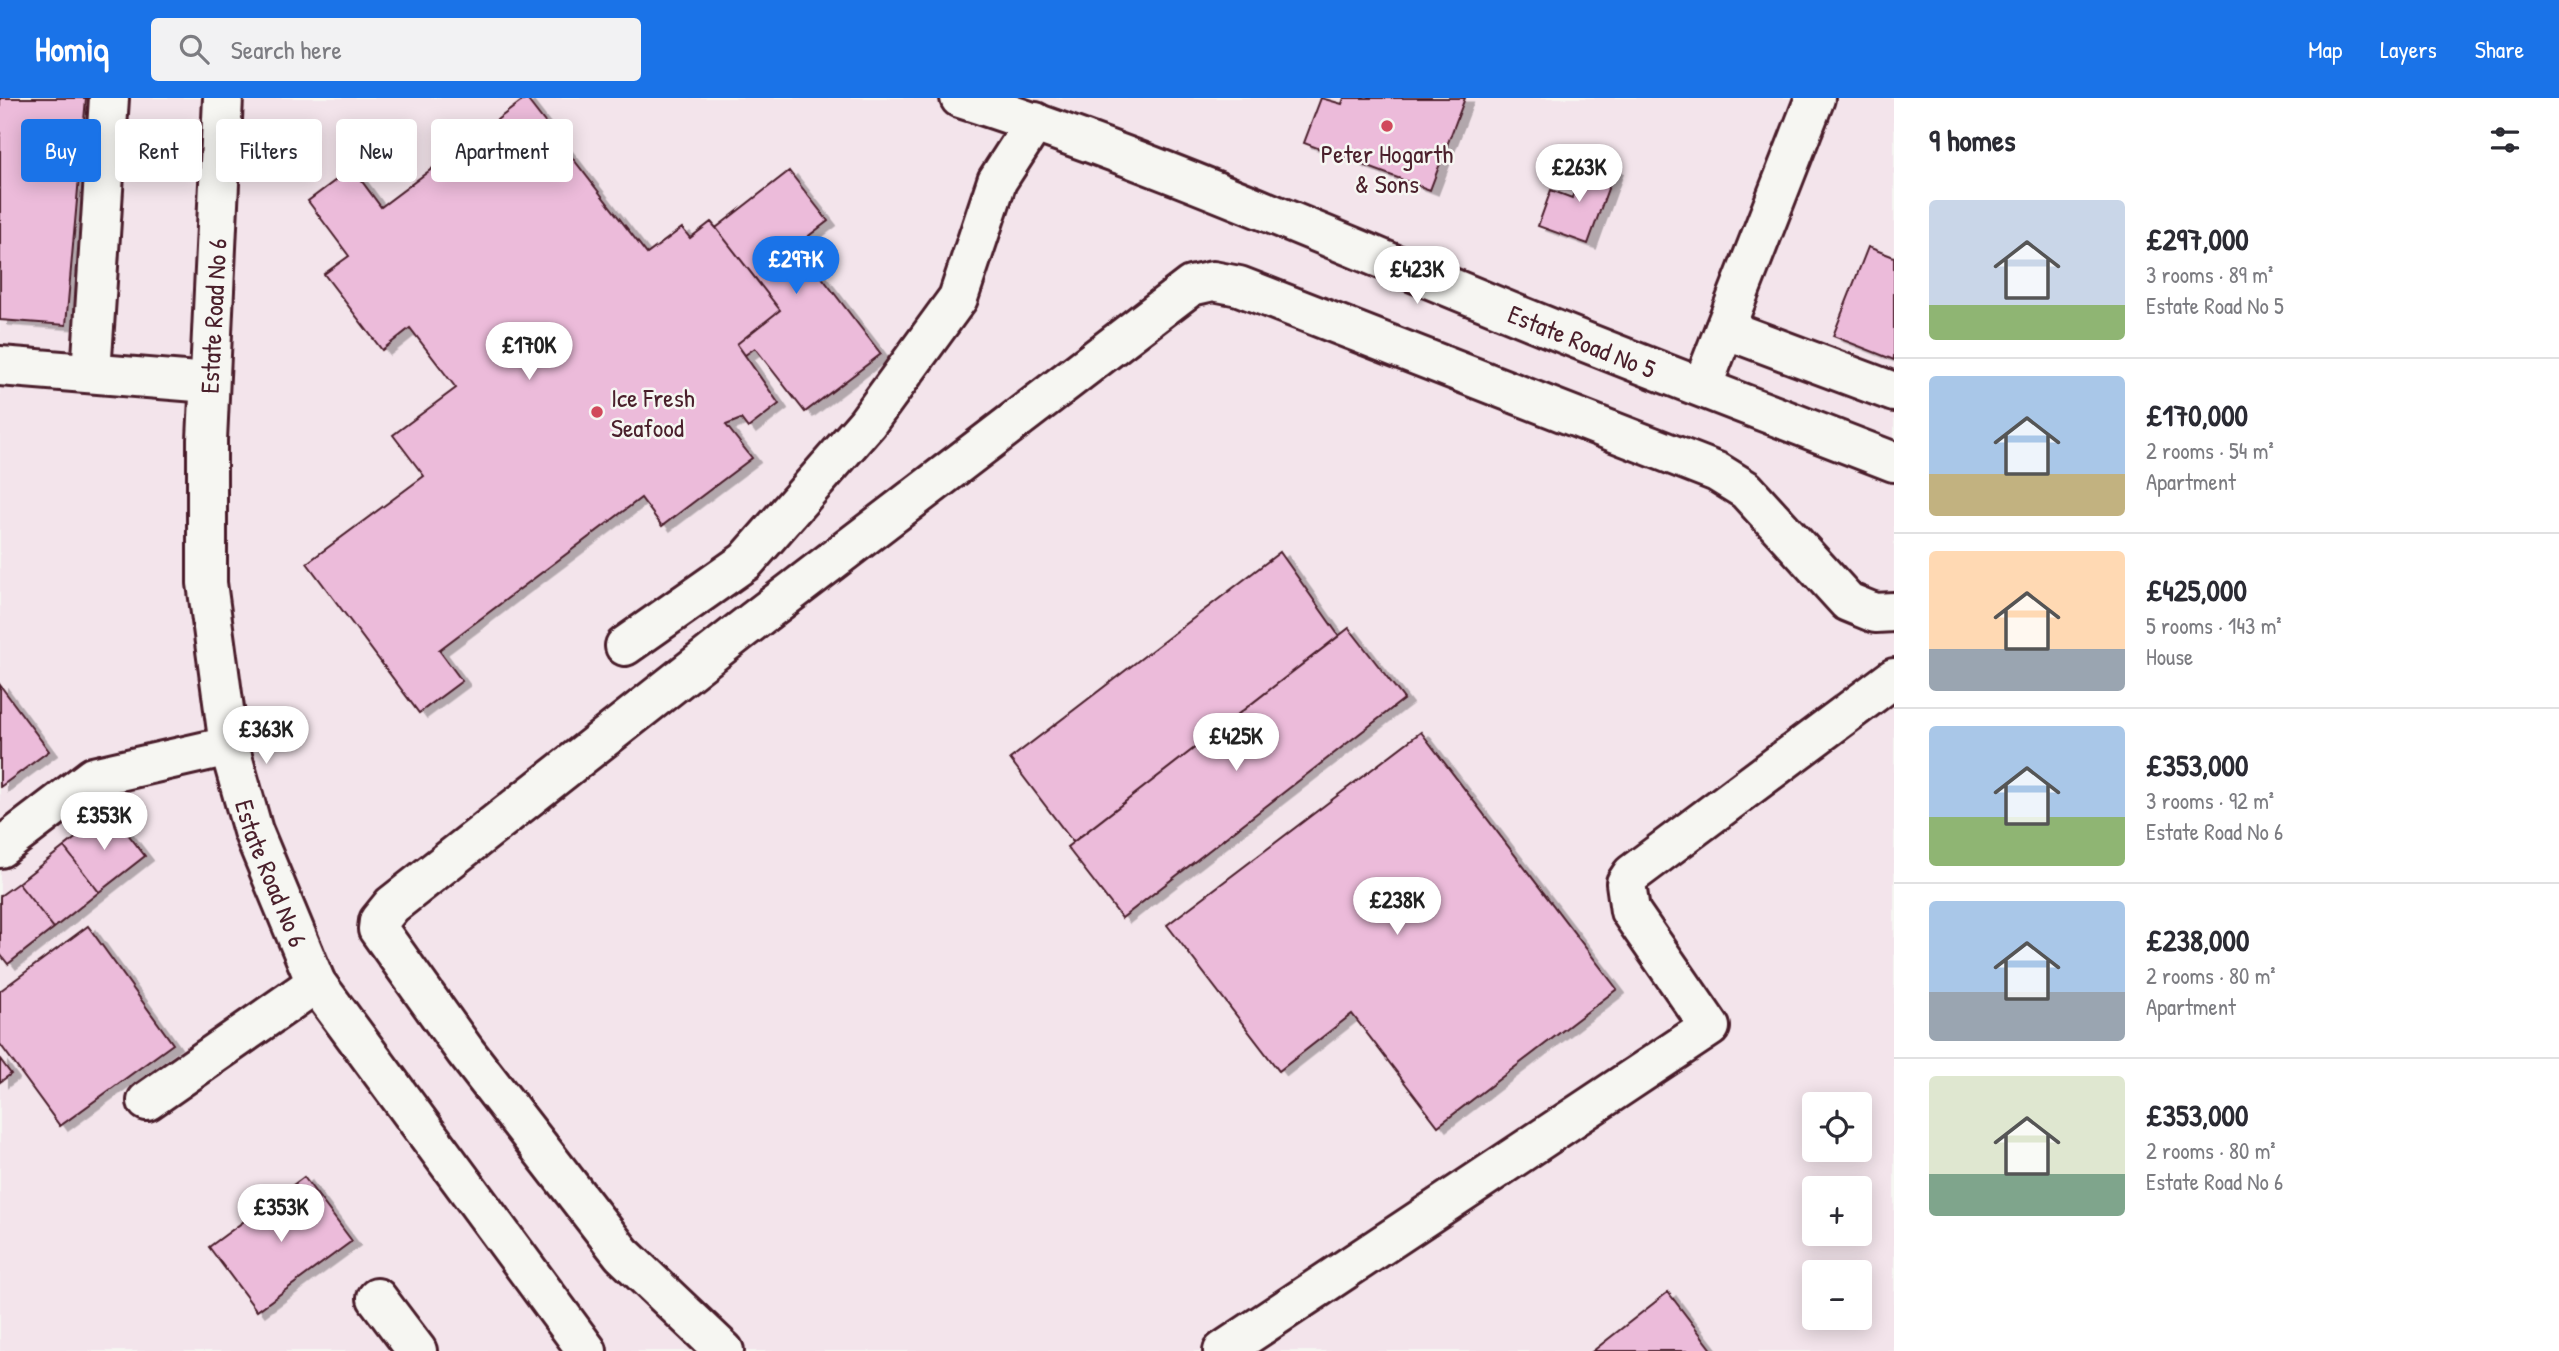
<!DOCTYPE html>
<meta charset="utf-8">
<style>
:root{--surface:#fff;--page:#f2f2f3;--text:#2b2b33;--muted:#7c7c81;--line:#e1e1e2;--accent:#1a73e8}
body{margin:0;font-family:"Patrick Hand",sans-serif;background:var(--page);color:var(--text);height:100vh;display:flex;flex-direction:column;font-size:26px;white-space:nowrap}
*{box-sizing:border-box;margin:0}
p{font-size:23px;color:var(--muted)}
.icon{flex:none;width:38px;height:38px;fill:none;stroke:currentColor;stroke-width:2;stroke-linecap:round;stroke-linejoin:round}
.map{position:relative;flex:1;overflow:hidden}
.drawer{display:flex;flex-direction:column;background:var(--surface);width:665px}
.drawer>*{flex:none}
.hud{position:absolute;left:21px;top:21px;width:665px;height:63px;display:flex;gap:14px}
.buttons{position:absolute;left:1802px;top:994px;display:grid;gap:14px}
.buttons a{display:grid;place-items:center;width:70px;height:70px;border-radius:7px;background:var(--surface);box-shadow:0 4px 18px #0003;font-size:35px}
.price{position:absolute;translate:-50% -60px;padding:0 16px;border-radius:24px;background:#fff;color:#222;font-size:23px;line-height:46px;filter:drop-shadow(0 2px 4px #0008)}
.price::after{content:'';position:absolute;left:50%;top:42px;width:21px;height:16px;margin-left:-10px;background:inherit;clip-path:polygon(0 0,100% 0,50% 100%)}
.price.selected{background:var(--accent);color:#fff}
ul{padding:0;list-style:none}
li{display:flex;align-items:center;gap:21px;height:175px;padding:0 35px}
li+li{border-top:2px solid var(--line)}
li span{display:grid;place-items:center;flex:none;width:196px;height:140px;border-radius:7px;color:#555}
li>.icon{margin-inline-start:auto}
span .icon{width:84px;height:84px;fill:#fffc;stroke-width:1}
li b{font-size:30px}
h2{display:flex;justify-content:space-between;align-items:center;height:84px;padding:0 35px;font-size:30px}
.pill{padding:0 24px;border-radius:7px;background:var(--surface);box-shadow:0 4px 18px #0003;font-size:24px;line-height:63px}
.pill.selected{background:var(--accent);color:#fff}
header{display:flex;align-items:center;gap:42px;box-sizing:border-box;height:98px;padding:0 35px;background:var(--accent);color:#fff}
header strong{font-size:33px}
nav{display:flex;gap:38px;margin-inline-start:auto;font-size:24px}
.search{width:490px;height:63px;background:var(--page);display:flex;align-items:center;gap:18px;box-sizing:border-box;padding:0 24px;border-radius:7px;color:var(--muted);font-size:26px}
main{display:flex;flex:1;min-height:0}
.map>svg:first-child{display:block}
.built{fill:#f3e4eb;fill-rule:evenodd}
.building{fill:#ecbbda;stroke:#4a1f2b;stroke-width:2;filter:url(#shadow)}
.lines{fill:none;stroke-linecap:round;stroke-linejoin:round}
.minor-casing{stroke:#4a1f2b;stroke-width:44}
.minor{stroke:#f6f6f2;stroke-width:38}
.poi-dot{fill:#d1495b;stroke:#f6f6f2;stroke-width:2.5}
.labels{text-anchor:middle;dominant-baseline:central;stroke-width:5;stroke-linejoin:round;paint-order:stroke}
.poi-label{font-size:26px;fill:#4a1f2b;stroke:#f6f6f2}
.street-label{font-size:26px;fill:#4a1f2b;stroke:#f6f6f2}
</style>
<header>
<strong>Homiq</strong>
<div class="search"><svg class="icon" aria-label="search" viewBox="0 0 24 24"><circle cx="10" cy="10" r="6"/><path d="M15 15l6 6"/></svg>Search here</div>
<nav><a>Map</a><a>Layers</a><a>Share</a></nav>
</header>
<main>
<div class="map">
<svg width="1894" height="1253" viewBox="0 0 1894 1253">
<defs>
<filter id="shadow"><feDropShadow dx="8" dy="4.5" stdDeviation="0" flood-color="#0004"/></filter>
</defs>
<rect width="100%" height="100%" fill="#f6f6f2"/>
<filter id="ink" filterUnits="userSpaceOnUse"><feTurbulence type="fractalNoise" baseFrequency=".0143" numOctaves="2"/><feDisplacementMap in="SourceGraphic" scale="14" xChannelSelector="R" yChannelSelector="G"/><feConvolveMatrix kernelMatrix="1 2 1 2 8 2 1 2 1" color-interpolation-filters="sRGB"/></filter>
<g filter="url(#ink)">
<path class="built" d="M 0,0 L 1894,0 L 1894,1253 L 0,1253 ZM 1815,1006 L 1860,1006 L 1860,1052 L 1815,1052 ZM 1815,1090 L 1860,1090 L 1860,1136 L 1815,1136 ZM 1815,1174 L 1860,1174 L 1860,1220 L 1815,1220 Z"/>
<path class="building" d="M 0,0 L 86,0 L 66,227 L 0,222 Z
M 526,0 L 647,156 L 682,130 L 690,140 L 711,124 L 716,130 L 780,212 L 737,246 L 779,306 L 748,330 L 741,321 L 726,327 L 752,360 L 662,428 L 641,400 L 439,552 L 462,583 L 419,615 L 307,465 L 424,378 L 393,337 L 456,290 L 410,230 L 382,252 L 324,176 L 349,158 L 308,103 L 352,70 L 381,109 Z
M 1321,0 L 1342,6 L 1344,0 L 1465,0 L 1430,92 L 1304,45 Z
M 1586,60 L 1615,71 L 1588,146 L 1538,128 L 1551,92 L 1572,100 Z
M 789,73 L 828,123 L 797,147 L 881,256 L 805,314 L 755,250 L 745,257 L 737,246 L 780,212 L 716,130 Z
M 1868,149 L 1894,159 L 1894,262 L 1833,238 Z
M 1280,454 L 1339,538 L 1073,744 L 1010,661 Z
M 1349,530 L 1404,601 L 1122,820 L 1067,749 Z
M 0,587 L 49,653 L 0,689 Z
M 1421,634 L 1617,891 L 1438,1028 L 1352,916 L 1279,973 L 1167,827 Z
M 110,713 L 145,758 L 99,794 L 64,749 Z
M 64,749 L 99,794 L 54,830 L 18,785 Z
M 18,785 L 54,830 L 8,866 L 0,856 L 0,798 Z
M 88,828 L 173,946 L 60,1028 L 0,946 L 0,893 Z
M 0,961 L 11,976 L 0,984 Z
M 304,1079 L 352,1143 L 257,1213 L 209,1149 Z
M 1668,1194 L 1713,1253 L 1593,1253 Z"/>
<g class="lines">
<g class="minor-casing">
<g id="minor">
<path id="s1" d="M 223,0 L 207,342 L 207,485 L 229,648 L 253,733 L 316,885 L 587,1253"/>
<path id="s2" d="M 960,0 C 1139,57 1312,133 1486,204 C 1621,260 1758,311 1894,364"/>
<path d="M 1725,231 L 1894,294"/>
<path d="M 0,268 L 209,285"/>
<path d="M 91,275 L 109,0"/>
<path d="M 1702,289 L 1815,0"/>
<path d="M 625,548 L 746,463 L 867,325 L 958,200 L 997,83 L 1035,24"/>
<path d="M 0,750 L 93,679 L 229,648"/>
<path d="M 147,1003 L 316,885"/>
<path d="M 377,1200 L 417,1253"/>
<path d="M 724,1253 L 622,1156 L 465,953 L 378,831 L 379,823 L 392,807 L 739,534 L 1191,188 L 1213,183 L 1239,188 L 1717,374 L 1746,392 L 1848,504 L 1875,515 L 1894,514"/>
<path d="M 1223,1253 L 1710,929 L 1630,813 L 1626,785 L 1632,776 L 1894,580"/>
</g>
</g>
<use href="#minor" class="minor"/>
</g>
</g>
<g class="poi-dot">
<circle cx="1387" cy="28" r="7"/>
<circle cx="597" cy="314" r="7"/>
</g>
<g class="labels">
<g class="poi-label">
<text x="1387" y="55">Peter Hogarth<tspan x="1387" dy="30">&amp; Sons</tspan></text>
<text x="611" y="299" text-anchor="start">Ice Fresh<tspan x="611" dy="30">Seafood</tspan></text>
</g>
<g class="street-label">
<text transform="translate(213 218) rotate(-87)">Estate Road No 6</text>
<text stroke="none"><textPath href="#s2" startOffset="668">Estate Road No 5</textPath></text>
<text stroke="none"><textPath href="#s1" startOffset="784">Estate Road No 6</textPath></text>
</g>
</g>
</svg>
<div class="buttons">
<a><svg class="icon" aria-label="locate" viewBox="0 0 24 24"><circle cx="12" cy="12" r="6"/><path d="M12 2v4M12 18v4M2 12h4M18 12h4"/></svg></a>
<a>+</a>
<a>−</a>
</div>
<b class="price" style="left:1579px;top:106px">£263K</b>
<b class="price selected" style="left:796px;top:198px">£297K</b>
<b class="price" style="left:1417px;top:208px">£423K</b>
<b class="price" style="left:529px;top:284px">£170K</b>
<b class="price" style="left:266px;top:668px">£363K</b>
<b class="price" style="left:1236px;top:675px">£425K</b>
<b class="price" style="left:104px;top:754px">£353K</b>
<b class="price" style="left:1397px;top:839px">£238K</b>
<b class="price" style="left:281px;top:1146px">£353K</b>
<div class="hud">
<a class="pill selected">Buy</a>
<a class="pill">Rent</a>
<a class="pill">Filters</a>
<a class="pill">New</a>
<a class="pill">Apartment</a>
</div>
</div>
<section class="drawer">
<h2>9 homes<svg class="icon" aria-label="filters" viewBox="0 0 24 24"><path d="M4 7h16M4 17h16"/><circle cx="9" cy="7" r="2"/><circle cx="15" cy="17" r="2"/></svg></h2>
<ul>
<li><span style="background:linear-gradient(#c9d6e8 75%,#8fb573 0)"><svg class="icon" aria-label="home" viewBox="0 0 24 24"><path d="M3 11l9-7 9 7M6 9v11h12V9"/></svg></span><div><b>£297,000</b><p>3 rooms · 89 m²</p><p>Estate Road No 5</p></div></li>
<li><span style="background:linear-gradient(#a9c7e8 70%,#c2b280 0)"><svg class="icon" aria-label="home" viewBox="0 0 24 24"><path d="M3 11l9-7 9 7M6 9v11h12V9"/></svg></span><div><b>£170,000</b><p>2 rooms · 54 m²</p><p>Apartment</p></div></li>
<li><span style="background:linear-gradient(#ffd9b3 70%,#9aa5b1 0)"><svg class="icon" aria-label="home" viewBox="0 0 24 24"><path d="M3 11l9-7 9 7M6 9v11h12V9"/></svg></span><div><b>£425,000</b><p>5 rooms · 143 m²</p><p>House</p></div></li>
<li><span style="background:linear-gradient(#a9c7e8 65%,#8fb573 0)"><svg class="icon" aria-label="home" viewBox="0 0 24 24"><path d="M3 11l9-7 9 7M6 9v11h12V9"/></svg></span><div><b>£353,000</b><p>3 rooms · 92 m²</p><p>Estate Road No 6</p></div></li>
<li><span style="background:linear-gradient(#a9c7e8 65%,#9aa5b1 0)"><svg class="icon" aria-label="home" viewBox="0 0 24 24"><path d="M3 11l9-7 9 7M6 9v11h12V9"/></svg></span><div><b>£238,000</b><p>2 rooms · 80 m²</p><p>Apartment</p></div></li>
<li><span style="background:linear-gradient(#dfe7d0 70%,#7fa58c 0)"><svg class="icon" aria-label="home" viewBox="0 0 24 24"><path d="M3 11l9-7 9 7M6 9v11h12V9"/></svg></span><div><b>£353,000</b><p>2 rooms · 80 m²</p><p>Estate Road No 6</p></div></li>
</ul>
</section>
</main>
